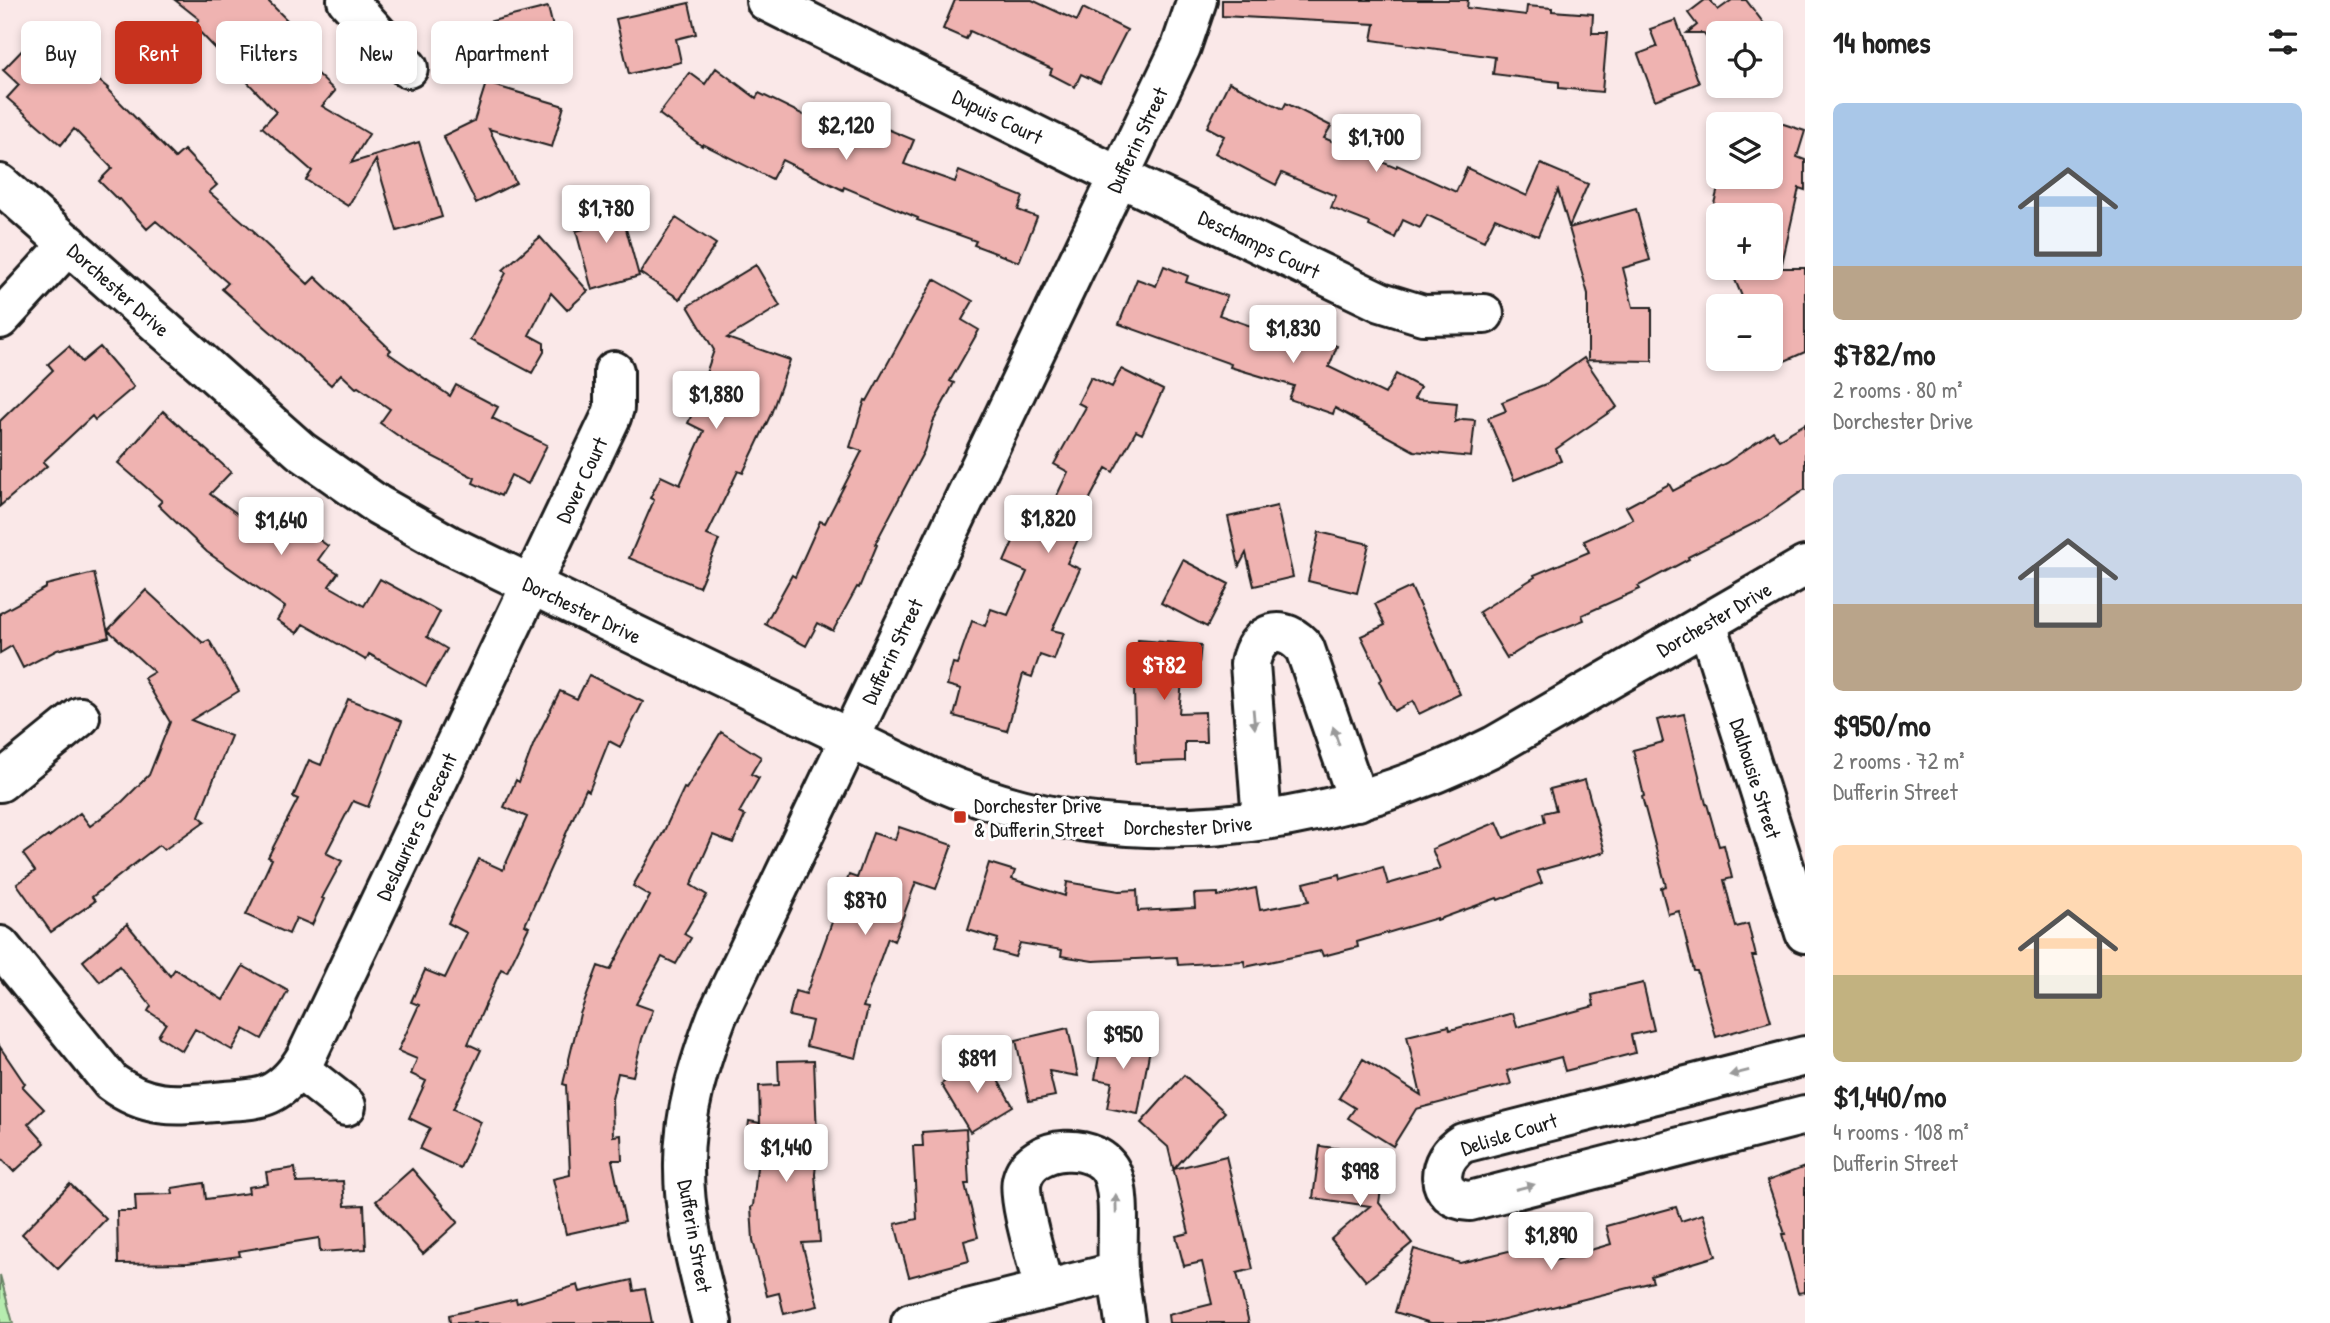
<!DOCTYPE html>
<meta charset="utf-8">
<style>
:root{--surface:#fff;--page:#f6f6f6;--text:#222;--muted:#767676;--accent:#c8321e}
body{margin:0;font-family:"Patrick Hand",sans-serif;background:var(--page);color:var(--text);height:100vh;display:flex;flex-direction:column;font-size:26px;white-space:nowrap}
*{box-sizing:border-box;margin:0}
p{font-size:23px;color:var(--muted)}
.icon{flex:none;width:38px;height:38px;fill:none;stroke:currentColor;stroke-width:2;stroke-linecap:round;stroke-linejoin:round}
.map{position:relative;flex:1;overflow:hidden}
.details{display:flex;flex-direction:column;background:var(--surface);width:525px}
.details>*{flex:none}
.top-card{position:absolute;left:21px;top:21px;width:665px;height:63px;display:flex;gap:14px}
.fabs{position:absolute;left:1706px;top:21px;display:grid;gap:14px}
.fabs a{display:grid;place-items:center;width:77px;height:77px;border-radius:10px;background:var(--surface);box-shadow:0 4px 10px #0003;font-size:35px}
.price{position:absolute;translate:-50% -60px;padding:0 16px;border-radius:7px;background:#fff;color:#222;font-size:23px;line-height:46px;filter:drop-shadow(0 2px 4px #0008)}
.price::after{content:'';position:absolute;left:50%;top:42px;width:21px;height:16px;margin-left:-10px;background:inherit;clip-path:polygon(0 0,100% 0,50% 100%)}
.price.active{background:var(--accent);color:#fff}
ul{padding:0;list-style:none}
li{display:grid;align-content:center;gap:14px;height:371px;padding:0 28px}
li span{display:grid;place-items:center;height:217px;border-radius:10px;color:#555}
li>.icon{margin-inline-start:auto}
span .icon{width:126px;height:126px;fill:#fffc;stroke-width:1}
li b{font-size:30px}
h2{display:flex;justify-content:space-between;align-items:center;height:84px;padding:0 28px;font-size:30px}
.chip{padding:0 24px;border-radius:10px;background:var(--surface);box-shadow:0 4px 10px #0003;font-size:24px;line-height:63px}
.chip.active{background:var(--accent);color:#fff}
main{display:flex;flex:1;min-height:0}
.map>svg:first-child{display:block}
.green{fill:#b6edaf;stroke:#698466;stroke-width:2}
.building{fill:#efb3b1;stroke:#1c1c1c;stroke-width:2}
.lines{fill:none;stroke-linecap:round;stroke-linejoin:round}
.minor-casing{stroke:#1c1c1c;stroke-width:44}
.minor{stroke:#fff;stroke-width:38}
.oneway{fill:#999}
.poi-dot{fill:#c8321e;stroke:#fff;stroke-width:2.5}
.labels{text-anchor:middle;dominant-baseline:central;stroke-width:6;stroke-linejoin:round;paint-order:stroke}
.street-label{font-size:21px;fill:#1c1c1c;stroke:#fff}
.poi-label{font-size:21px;fill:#1c1c1c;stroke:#fff;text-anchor:start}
</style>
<main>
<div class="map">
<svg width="1805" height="1323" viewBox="0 0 1805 1323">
<rect width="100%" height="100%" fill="#fae8e8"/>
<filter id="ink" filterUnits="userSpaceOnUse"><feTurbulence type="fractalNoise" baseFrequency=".0143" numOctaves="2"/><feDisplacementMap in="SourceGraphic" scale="14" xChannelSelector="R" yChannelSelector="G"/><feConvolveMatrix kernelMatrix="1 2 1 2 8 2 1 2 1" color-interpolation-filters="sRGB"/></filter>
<g filter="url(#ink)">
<path class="green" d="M 0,1275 L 13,1323 L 0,1323 Z"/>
<path class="building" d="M 175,0 L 267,0 L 299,32 L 287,45 L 335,91 L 322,106 L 369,134 L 351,163 L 419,142 L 442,217 L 397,231 L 376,160 L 348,206 L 306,180 L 312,171 L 262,127 L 276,112 L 193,25 L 199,19 Z
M 955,0 L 1032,0 L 1077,21 L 1083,8 L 1127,30 L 1100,83 L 1081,74 L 1075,87 L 1050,74 L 1052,69 L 970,31 L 966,39 L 943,29 Z
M 1222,0 L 1468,0 L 1467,8 L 1526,15 L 1527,6 L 1552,8 L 1552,11 L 1593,14 L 1592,33 L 1607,33 L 1602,92 L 1559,88 L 1559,82 L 1493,74 L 1495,57 L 1372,40 L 1375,24 L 1222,16 Z
M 1705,0 L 1710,0 L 1718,10 L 1732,0 L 1746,0 L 1771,33 L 1718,33 L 1718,53 L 1703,33 L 1687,33 L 1697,25 L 1688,13 Z
M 689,3 L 696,34 L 676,39 L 681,62 L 629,74 L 616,19 Z
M 548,7 L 561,60 L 492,76 L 480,24 Z
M 1676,20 L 1699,83 L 1655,100 L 1638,54 L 1657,47 L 1650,29 Z
M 37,35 L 81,78 L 87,71 L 108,88 L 107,89 L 175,158 L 184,150 L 217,185 L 209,192 L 255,232 L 254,233 L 308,284 L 315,277 L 391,350 L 388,353 L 450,396 L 456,385 L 498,407 L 492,418 L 547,445 L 528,484 L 511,475 L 501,496 L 473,483 L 475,478 L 414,447 L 380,423 L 390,409 L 358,387 L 356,388 L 341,374 L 331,385 L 222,289 L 228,283 L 156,221 L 147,229 L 120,199 L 118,200 L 99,181 L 112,168 L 74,129 L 61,145 L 7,98 L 19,85 L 3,70 Z
M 716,68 L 756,98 L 759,93 L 820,123 L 823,117 L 879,145 L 885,128 L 914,140 L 904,164 L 955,182 L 959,171 L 1023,197 L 1018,210 L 1037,217 L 1019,262 L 974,245 L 976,241 L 917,220 L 918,218 L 844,187 L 843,190 L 782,160 L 772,179 L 703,144 L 702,146 L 659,114 L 690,73 L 705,84 Z
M 1229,82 L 1283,109 L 1286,103 L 1331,126 L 1324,138 L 1396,168 L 1397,165 L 1456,192 L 1467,168 L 1527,196 L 1541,164 L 1588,184 L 1569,227 L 1558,190 L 1538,236 L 1495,218 L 1484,241 L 1427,215 L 1420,228 L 1403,220 L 1395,238 L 1369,226 L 1370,223 L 1331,208 L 1336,196 L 1282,173 L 1276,185 L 1215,153 L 1224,136 L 1207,127 Z
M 486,83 L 564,106 L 552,147 L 489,129 L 516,183 L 476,203 L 443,136 L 474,121 Z
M 1771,120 L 1805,131 L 1797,157 L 1805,160 L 1805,190 L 1799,188 L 1781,268 L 1805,268 L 1805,352 L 1776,365 L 1771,353 L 1771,306 L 1746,306 L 1730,268 L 1771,268 L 1771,215 L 1711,215 L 1721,177 L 1771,177 Z
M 608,199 L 611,209 L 620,207 L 639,276 L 592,290 L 576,231 L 584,229 L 578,208 Z
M 1636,209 L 1650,260 L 1623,268 L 1633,307 L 1652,307 L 1652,361 L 1588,360 L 1588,294 L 1569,228 Z
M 676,218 L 716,244 L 680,299 L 640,273 Z
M 540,237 L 588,291 L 567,310 L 551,293 L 529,335 L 544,343 L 544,352 L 532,373 L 470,340 L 506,273 L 503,270 Z
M 756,265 L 780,306 L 727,338 L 790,360 L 771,414 L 743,473 L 738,471 L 707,535 L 719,540 L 699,587 L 629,558 L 654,500 L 650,498 L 661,476 L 680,485 L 704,431 L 688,423 L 705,385 L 702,385 L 714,350 L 688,306 Z
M 1164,266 L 1188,276 L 1186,282 L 1227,296 L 1219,315 L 1268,332 L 1273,317 L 1298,324 L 1296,331 L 1337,346 L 1329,367 L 1385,394 L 1396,374 L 1420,387 L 1414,399 L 1457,403 L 1455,422 L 1463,419 L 1475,420 L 1471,457 L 1414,451 L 1335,408 L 1333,414 L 1289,399 L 1294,386 L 1230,367 L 1231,364 L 1119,324 L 1137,279 L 1156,286 Z
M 934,279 L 973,301 L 962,320 L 979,330 L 950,381 L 954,383 L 933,422 L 924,451 L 875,544 L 877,545 L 859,588 L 857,587 L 833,631 L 818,623 L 806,646 L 765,624 L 792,575 L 795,577 L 820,521 L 825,523 L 862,451 L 850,447 L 865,400 L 867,401 Z
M 69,346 L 82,362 L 100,347 L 134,387 L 95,420 L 92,416 L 43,462 L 47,466 L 0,506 L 0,421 L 53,370 L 48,364 Z
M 1584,358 L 1617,407 L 1556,449 L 1561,461 L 1514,480 L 1488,418 L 1506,411 L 1502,402 L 1548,383 Z
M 1121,369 L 1163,390 L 1142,434 L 1136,431 L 1113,472 L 1106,468 L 1086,506 L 1092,509 L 1067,563 L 1080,569 L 1052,630 L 1064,633 L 1054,660 L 1040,655 L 1032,677 L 1023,674 L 1007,731 L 954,716 L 961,689 L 947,685 L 953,663 L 957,664 L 972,621 L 985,626 L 991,609 L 1008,615 L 1027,572 L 1004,562 L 1019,528 L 1031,502 L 1050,510 L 1068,472 L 1054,464 L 1086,407 L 1078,403 L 1091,377 L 1112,387 Z
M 163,411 L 231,472 L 210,494 L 257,528 L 272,507 L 328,546 L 318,560 L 338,573 L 329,586 L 364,606 L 380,579 L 440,612 L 427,637 L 447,649 L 426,686 L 369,654 L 366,660 L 303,624 L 297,633 L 277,620 L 285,607 L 207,552 L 158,505 L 162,501 L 118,463 Z
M 1805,424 L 1805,489 L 1759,521 L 1688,557 L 1689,559 L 1638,586 L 1640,589 L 1582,615 L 1584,620 L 1539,638 L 1507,658 L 1479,612 L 1535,577 L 1534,575 L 1589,552 L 1584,541 L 1633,519 L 1626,507 L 1669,484 L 1673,491 L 1726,463 L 1773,431 L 1779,439 Z
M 1277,506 L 1293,577 L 1254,586 L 1246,553 L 1239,566 L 1228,517 Z
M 1319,532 L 1369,544 L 1357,593 L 1308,581 Z
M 1183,560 L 1229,584 L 1207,627 L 1161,603 Z
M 94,573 L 109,637 L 57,650 L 23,668 L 12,646 L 0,653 L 0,613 L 46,588 L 46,585 Z
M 1411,587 L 1460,694 L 1419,714 L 1413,701 L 1394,711 L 1379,681 L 1382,679 L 1361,636 L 1385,625 L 1375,604 Z
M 146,590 L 203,643 L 209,640 L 239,691 L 191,720 L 231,736 L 199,816 L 205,821 L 164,850 L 159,845 L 92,897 L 95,901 L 51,932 L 17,884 L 35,871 L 23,854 L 48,836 L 49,837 L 80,813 L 90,826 L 121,803 L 149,775 L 170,722 L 144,678 L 154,672 L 108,630 Z
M 1138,640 L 1201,645 L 1198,672 L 1183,670 L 1179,713 L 1205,712 L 1206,742 L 1185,742 L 1185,761 L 1136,763 L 1134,690 Z
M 589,675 L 643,702 L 620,747 L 609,741 L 589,791 L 586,789 L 525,925 L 529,927 L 507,972 L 501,969 L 468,1044 L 481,1050 L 453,1109 L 481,1122 L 460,1168 L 420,1149 L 430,1128 L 409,1118 L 426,1081 L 411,1074 L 417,1059 L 398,1051 L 419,1005 L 411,1002 L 425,970 L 445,978 L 467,933 L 448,923 L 479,859 L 503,870 L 527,817 L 504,807 L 516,780 L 519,782 L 534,743 L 560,691 L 577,699 Z
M 348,699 L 402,721 L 368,807 L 353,801 L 326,853 L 342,861 L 322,898 L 324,899 L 312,925 L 296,918 L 289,934 L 246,915 L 272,859 L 268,857 L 298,799 L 293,797 L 309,760 L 321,765 Z
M 1684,714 L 1706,804 L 1707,804 L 1719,846 L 1724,845 L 1732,878 L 1724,880 L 1736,927 L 1748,924 L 1756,956 L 1752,956 L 1771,1021 L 1716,1037 L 1697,971 L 1694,971 L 1679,911 L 1668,914 L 1661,888 L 1666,886 L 1642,797 L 1644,796 L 1633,750 L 1663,742 L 1657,720 Z
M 721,732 L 761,757 L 751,774 L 759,778 L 739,813 L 745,816 L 733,843 L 713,835 L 691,885 L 707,895 L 684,934 L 691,938 L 676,964 L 662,957 L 636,1004 L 653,1010 L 642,1039 L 633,1076 L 618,1073 L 612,1099 L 613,1136 L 621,1135 L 622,1160 L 612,1160 L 625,1221 L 566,1234 L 553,1179 L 570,1175 L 566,1085 L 563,1084 L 580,1014 L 598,966 L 610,970 L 650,896 L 633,886 L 663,833 L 684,788 L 686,789 Z
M 1585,780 L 1605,852 L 1537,871 L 1542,883 L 1498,900 L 1497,898 L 1437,920 L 1437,918 L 1357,942 L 1358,947 L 1323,956 L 1321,951 L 1245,967 L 1244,961 L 1178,965 L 1177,957 L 1093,961 L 1061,956 L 1062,950 L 1020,943 L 1015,957 L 994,951 L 998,939 L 968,930 L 989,863 L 1015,871 L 1012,879 L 1065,896 L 1067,882 L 1119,891 L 1137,890 L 1138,911 L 1195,908 L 1194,894 L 1218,893 L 1218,896 L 1256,888 L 1260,910 L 1309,901 L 1304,883 L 1340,874 L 1341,879 L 1383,867 L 1388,884 L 1440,869 L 1432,849 L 1497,822 L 1504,838 L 1545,822 L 1543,813 L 1556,810 L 1550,789 Z
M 899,827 L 952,845 L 936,889 L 916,882 L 894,941 L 888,938 L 863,1007 L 868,1008 L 856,1058 L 806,1046 L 812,1021 L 789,1016 L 795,991 L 806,994 L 849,875 L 857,878 L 873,833 L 895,840 Z
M 127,924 L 170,976 L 175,969 L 223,1000 L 243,966 L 288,991 L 262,1039 L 244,1029 L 232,1050 L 195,1029 L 182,1051 L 158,1036 L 166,1023 L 148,1011 L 151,1006 L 119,966 L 100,982 L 83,961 Z
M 1643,983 L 1654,1030 L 1631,1035 L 1635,1053 L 1565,1071 L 1561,1057 L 1507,1071 L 1511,1084 L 1416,1109 L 1393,1146 L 1348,1118 L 1355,1108 L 1339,1098 L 1363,1059 L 1421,1095 L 1407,1036 L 1449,1026 L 1450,1030 L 1513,1013 L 1517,1027 L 1594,1006 L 1592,995 Z
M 1068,1028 L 1078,1076 L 1049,1071 L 1055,1096 L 1029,1101 L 1016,1040 Z
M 1103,1034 L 1151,1043 L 1138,1114 L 1107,1108 L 1112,1082 L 1095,1079 Z
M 0,1047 L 25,1084 L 22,1086 L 44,1109 L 28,1124 L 45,1143 L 14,1172 L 0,1157 Z
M 985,1058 L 1013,1106 L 970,1132 L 941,1084 Z
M 814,1060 L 817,1136 L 819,1136 L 815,1174 L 820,1242 L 802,1243 L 818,1306 L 784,1314 L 779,1293 L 767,1296 L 753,1240 L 751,1207 L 753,1206 L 758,1157 L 745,1155 L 749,1121 L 760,1123 L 759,1086 L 779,1085 L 778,1061 Z
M 1184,1075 L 1225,1112 L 1174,1169 L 1226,1156 L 1253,1269 L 1237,1273 L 1249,1323 L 1169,1323 L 1168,1315 L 1212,1304 L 1202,1262 L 1184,1266 L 1176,1236 L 1189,1233 L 1168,1147 L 1141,1123 Z
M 966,1129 L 969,1184 L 965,1184 L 978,1237 L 964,1241 L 969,1261 L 909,1277 L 895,1224 L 917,1219 L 913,1146 L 923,1146 L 922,1132 Z
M 1320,1146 L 1386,1155 L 1379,1203 L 1412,1243 L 1366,1281 L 1331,1239 L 1370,1206 L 1313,1198 Z
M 1805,1167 L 1805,1292 L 1798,1293 L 1782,1234 L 1785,1234 L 1767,1181 Z
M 295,1168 L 297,1183 L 343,1181 L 345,1206 L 364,1205 L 366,1249 L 320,1252 L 319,1238 L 239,1251 L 240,1256 L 188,1263 L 118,1264 L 117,1211 L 136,1211 L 135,1195 L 173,1194 L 172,1188 L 204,1183 L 206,1199 L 249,1193 L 248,1187 L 268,1184 L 266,1172 Z
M 412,1169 L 458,1222 L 423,1254 L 376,1201 Z
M 70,1184 L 106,1219 L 58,1269 L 22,1234 Z
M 1676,1207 L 1681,1221 L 1703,1214 L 1716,1256 L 1651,1276 L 1653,1282 L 1488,1323 L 1431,1323 L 1395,1312 L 1414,1249 L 1460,1263 L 1549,1241 L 1553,1261 L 1611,1244 L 1606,1226 Z
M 632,1280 L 634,1291 L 645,1289 L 652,1323 L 450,1323 L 449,1315 L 516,1299 L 517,1303 L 578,1285 L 580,1292 Z"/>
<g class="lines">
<g class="minor-casing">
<g id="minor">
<path d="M 347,0 L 408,68"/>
<path id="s1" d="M 766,1 L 1118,176 L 1381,302 L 1423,315 L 1484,314"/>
<path id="s2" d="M 0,184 L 301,451 L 378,505 L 449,545 L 934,779 C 1116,859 1320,834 1494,746 L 1805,566"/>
<path d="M 0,319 L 69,244"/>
<path id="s3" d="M 1707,623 L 1805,933"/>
<path d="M 0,782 L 80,717"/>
<path d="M 1262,820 L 1250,664 C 1256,631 1284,622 1305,649 L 1358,801"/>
<path id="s4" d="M 0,946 L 111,1082 C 150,1111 180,1105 226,1101 C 240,1100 256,1100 269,1094 C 286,1086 298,1071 307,1055 L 611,417 L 614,408 L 614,371"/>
<path d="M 1805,1056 L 1463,1143 C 1435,1160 1433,1199 1470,1201 L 1805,1115"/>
<path d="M 299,1069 L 346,1106"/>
<path d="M 1044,1290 C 1039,1267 1017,1199 1022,1180 C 1031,1143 1099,1141 1112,1174 C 1122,1197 1116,1243 1118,1270 C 1119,1288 1123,1305 1125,1323"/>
<path id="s5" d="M 712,1323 C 699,1271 683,1218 684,1163 C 684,1112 699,1064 717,1016 L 1181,47 L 1197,0"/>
<path d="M 911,1323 L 1118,1272"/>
</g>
</g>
<use href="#minor" class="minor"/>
</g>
<defs><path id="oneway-solid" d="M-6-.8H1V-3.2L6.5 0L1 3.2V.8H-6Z" transform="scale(1.75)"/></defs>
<g class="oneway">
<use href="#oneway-solid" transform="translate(1254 719) rotate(85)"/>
<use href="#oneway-solid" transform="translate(1336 736) rotate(-108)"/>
<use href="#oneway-solid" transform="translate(1739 1073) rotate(166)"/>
<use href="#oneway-solid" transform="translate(1525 1187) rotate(-15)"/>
<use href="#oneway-solid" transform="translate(1116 1204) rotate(-91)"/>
</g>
</g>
<rect class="poi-dot" x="953" y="810" width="14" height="14" rx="3.5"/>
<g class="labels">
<g class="street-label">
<text stroke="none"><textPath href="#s1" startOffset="259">Dupuis Court</textPath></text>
<text stroke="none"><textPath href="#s5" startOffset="1286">Dufferin Street</textPath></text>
<text stroke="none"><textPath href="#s1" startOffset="550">Deschamps Court</textPath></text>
<text stroke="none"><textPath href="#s2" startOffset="159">Dorchester Drive</textPath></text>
<text stroke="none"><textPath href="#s4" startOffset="1032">Dover Court</textPath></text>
<text stroke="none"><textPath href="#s2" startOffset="726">Dorchester Drive</textPath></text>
<text stroke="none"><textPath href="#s2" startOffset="1950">Dorchester Drive</textPath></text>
<text stroke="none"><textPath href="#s5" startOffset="719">Dufferin Street</textPath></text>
<text stroke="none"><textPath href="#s3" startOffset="163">Dalhousie Street</textPath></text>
<text stroke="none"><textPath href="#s2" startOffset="1377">Dorchester Drive</textPath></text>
<text stroke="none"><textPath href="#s4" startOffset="648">Deslauriers Crescent</textPath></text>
<text transform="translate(1509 1134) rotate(-17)">Delisle Court</text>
<text transform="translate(695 1236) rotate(80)">Dufferin Street</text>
</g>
<g class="poi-label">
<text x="974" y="805">Dorchester Drive<tspan x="974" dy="24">&amp; Dufferin Street</tspan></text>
</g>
</g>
</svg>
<div class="fabs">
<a><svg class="icon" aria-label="locate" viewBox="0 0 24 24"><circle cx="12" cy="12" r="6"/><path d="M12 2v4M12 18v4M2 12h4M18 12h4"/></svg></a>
<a><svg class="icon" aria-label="layers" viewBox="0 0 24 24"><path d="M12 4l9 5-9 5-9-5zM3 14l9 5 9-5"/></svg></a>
<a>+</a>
<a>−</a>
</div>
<b class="price" style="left:846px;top:162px">$2,120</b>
<b class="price" style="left:1376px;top:174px">$1,700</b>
<b class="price" style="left:606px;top:245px">$1,780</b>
<b class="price" style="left:1293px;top:365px">$1,830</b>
<b class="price" style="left:716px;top:431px">$1,880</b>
<b class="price" style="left:1048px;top:555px">$1,820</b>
<b class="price" style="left:281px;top:557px">$1,640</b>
<b class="price active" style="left:1164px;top:702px">$782</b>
<b class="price" style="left:865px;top:937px">$870</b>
<b class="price" style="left:1123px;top:1071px">$950</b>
<b class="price" style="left:977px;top:1095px">$891</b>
<b class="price" style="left:786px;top:1184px">$1,440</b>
<b class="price" style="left:1360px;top:1208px">$998</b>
<b class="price" style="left:1551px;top:1272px">$1,890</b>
<div class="top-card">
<a class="chip">Buy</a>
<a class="chip active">Rent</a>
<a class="chip">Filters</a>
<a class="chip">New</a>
<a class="chip">Apartment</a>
</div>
</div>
<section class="details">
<h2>14 homes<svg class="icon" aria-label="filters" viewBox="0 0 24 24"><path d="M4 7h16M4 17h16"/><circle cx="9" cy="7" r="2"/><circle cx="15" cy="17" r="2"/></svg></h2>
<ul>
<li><span style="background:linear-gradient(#a9c7e8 75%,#b9a48a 0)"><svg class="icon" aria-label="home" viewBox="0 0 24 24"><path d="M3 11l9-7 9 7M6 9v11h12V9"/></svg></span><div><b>$782/mo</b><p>2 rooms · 80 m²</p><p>Dorchester Drive</p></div></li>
<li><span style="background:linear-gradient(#c9d6e8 60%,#b9a48a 0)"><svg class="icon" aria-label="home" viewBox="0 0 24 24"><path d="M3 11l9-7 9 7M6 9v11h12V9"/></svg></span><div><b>$950/mo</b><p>2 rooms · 72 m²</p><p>Dufferin Street</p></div></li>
<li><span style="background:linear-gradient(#ffd9b3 60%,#c2b280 0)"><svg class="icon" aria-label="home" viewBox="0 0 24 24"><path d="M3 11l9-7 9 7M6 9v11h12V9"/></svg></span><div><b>$1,440/mo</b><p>4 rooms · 108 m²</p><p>Dufferin Street</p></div></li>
</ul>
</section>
</main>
